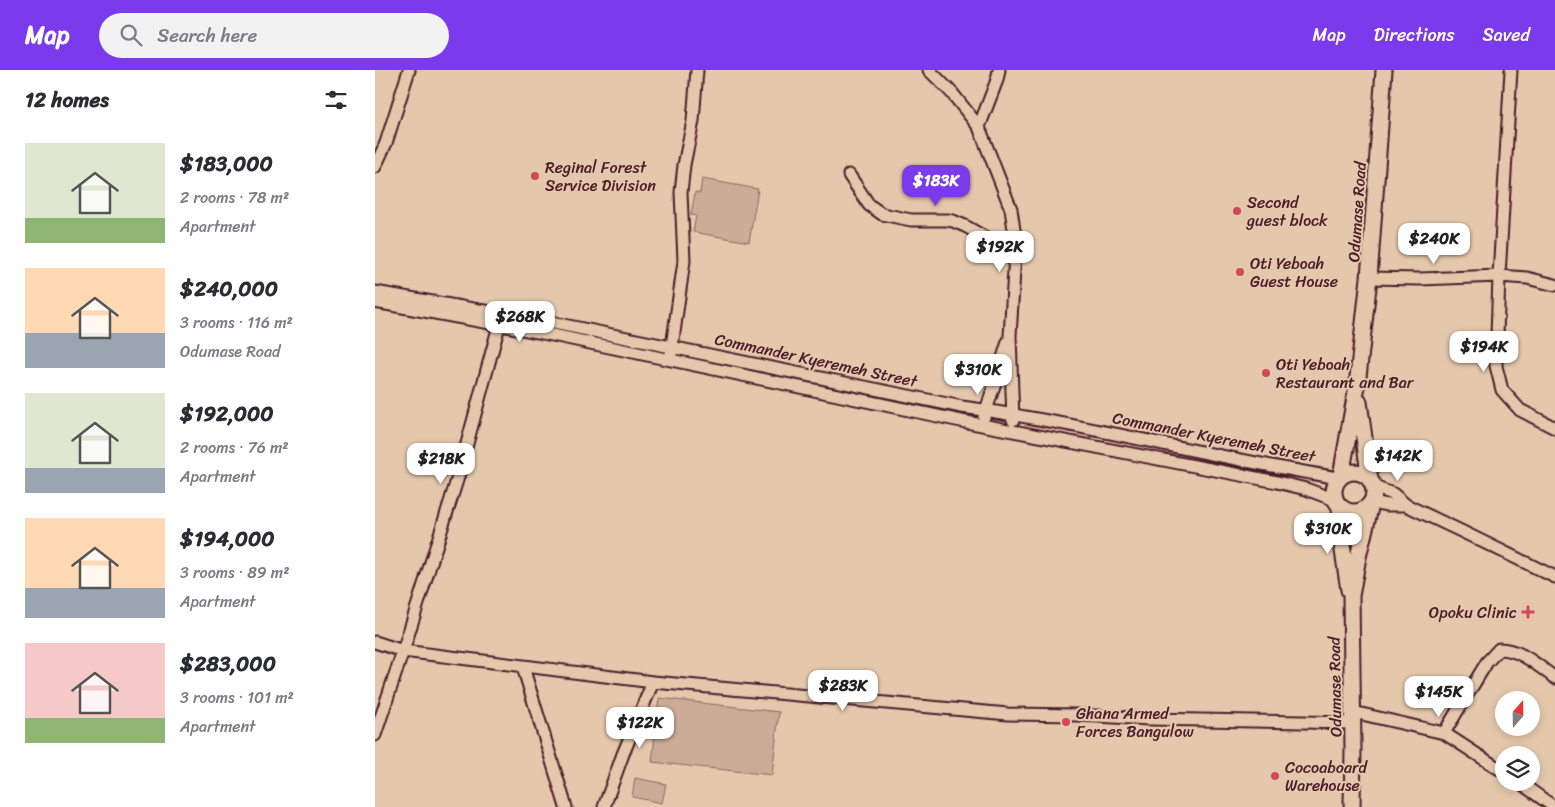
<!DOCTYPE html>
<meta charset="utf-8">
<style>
:root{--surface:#fff;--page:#f2f2f3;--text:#2b2b33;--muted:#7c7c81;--accent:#7c3aed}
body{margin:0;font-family:Sriracha,sans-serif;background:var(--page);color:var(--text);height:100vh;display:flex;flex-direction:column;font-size:19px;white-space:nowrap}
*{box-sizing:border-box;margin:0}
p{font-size:16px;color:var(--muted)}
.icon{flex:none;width:28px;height:28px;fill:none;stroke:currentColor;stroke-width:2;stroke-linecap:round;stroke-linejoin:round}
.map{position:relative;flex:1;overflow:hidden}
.drawer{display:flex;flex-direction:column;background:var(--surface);width:375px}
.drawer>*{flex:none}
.needle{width:32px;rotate:20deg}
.controls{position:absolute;left:1120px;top:621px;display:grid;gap:10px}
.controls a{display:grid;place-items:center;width:45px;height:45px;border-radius:50%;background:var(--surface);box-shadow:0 2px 8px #0003;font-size:25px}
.price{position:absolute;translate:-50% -42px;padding:0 11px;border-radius:10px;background:#fff;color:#222;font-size:16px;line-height:32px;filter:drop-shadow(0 1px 2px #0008)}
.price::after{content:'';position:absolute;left:50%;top:30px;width:15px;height:11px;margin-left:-8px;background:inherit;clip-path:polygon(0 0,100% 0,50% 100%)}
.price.on{background:var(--accent);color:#fff}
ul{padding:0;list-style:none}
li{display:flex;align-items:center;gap:15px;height:125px;padding:0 25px}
li span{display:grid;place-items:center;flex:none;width:140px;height:100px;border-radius:0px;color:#555}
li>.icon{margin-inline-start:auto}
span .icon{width:60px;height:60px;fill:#fffc;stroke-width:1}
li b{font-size:21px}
h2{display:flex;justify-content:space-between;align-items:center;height:60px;padding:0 25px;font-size:21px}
header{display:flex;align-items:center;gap:30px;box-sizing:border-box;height:70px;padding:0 25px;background:var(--accent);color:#fff}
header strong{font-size:24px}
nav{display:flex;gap:28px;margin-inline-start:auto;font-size:18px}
.search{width:350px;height:45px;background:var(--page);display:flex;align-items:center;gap:12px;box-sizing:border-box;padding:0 18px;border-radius:28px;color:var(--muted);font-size:19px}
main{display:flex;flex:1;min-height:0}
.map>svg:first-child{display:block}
.green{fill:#ccac97;stroke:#8b6661}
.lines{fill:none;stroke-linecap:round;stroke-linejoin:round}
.minor-casing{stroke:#4a1f2b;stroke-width:15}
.major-casing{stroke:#4a1f2b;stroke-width:19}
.minor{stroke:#e5c8ac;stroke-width:11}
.major{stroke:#e5c8ac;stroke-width:15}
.poi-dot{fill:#d1495b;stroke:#e5c8ac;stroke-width:2}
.labels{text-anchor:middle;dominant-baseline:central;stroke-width:4;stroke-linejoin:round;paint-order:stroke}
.poi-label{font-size:16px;fill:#4a1f2b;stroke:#e5c8ac;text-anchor:start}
.street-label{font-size:16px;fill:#4a1f2b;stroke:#e5c8ac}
</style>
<header>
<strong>Map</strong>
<div class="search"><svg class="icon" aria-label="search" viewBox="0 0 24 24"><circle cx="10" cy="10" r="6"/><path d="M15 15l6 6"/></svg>Search here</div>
<nav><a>Map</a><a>Directions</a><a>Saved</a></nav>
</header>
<main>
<section class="drawer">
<h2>12 homes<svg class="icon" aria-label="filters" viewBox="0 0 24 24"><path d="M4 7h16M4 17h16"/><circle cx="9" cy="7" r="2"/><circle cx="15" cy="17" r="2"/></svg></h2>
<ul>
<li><span style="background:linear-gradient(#dfe7d0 75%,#8fb573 0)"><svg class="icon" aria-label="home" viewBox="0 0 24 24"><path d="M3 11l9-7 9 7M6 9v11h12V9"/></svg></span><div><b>$183,000</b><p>2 rooms · 78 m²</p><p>Apartment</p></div></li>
<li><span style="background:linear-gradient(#ffd9b3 65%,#9aa5b1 0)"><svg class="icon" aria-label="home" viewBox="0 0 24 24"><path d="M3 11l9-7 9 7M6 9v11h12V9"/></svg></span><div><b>$240,000</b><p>3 rooms · 116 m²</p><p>Odumase Road</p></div></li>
<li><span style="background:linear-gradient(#dfe7d0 75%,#9aa5b1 0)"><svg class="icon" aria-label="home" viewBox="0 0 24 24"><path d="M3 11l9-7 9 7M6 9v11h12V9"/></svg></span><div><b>$192,000</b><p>2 rooms · 76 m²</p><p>Apartment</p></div></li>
<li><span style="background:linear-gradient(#ffd9b3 70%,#9aa5b1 0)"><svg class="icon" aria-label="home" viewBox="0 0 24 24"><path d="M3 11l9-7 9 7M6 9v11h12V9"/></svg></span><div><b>$194,000</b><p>3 rooms · 89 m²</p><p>Apartment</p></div></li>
<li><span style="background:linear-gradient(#f6c9c9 75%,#8fb573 0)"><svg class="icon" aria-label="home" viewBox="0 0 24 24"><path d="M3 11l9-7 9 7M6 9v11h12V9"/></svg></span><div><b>$283,000</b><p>3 rooms · 101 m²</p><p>Apartment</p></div></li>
</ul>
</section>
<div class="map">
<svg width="1180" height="737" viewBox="0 0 1180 737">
<rect width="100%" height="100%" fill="#e5c8ac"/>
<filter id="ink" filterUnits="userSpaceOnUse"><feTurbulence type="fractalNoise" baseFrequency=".02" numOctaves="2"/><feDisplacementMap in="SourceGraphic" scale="10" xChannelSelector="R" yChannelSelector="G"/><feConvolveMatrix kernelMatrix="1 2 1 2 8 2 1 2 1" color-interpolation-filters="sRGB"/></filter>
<g filter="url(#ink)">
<path class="green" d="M 327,109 L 383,119 L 374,172 L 318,162 L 321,146 L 316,145 L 320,122 L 325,123 Z
M 284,628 L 404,642 L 397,705 L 277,692 Z
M 260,708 L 291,714 L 287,733 L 257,727 Z"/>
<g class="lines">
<g class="minor-casing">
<path id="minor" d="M 554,0 L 577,23 L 604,57 L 636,139 L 639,160 L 640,184 L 635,266 L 638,350
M 1136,0 L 1124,206 L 1121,296 L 1127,320 L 1145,340 L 1180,358
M 604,57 L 622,10 L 624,0
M 0,97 L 11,73 L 34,0
M 474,105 L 494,135 L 507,144 L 536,150 L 572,150 L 578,151 L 590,156 L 640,184
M 994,208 L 1045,209 L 1124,206 L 1152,208 L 1180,215
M 0,222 L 179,253 L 587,337 C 713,354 838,388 964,408
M 0,232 L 163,262 L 586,351 L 902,412 L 931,419 L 960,430
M 296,284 L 309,191 L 306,122 L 309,95 L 318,51 L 322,0
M 609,347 L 633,272
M 999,417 L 1018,424 L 1031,435 L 1088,462 L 1180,507
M 997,432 L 1012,435 L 1031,435
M 0,572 L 28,581 L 83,407 L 126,248
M 148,597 L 191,737
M 978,642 L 1069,663 L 1129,702
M 1069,663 L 1112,592 L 1124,579 C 1146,579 1163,596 1180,608
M 0,665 L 28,581 L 278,612 L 633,644 L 703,645 L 775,649 L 978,653
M 1144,712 L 1179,737
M 229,737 L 248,684 L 278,612"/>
</g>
<g class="major-casing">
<path id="major" d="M 984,332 L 995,410
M959 422a20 20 0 1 1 40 0a20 20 0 1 1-40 0Z
M 966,406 L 982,316 L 994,208 L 1009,0
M 965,437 L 967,474 L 974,520
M 977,737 L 978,680 L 976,526 L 983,487 L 996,434"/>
</g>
<use href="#minor" class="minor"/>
<use href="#major" class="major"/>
</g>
</g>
<g class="poi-dot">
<circle cx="160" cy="106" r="5"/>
<circle cx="862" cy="141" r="5"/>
<circle cx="865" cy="202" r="5"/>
<circle cx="891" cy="303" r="5"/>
<path d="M1150.5 534.5h5v5h5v5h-5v5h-5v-5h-5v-5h5z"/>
<circle cx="691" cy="652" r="5"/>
<circle cx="900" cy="706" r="5"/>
</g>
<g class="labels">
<g class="poi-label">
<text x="170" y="97">Reginal Forest<tspan x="170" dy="18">Service Division</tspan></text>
<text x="872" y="132">Second<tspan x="872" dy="18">guest block</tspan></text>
<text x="875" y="193">Oti Yeboah<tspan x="875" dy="18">Guest House</tspan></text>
<text x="901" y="294">Oti Yeboah<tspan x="901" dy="18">Restaurant and Bar</tspan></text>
<text x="1142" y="542" text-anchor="end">Opoku Clinic</text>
<text x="701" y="643">Ghana Armed<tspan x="701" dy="18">Forces Bangulow</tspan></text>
<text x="910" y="697">Cocoaboard<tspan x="910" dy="18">Warehouse</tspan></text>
</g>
<g class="street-label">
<text transform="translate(982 142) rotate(-86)">Odumase Road</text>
<text transform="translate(441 290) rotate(12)">Commander Kyeremeh Street</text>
<text transform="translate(839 367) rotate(11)">Commander Kyeremeh Street</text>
<text transform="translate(960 617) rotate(-91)">Odumase Road</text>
</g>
</g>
</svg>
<div class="controls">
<a><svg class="needle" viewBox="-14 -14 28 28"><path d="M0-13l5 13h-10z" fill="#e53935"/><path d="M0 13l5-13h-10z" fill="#7c7c81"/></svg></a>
<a><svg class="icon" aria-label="layers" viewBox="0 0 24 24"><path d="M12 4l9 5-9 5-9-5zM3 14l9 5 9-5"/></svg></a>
</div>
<b class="price on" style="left:561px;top:137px">$183K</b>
<b class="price" style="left:1059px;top:195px">$240K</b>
<b class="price" style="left:625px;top:203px">$192K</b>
<b class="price" style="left:145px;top:273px">$268K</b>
<b class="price" style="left:1109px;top:303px">$194K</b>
<b class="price" style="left:603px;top:326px">$310K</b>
<b class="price" style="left:1023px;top:412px">$142K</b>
<b class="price" style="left:66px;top:415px">$218K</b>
<b class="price" style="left:953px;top:485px">$310K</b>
<b class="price" style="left:468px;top:642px">$283K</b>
<b class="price" style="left:1064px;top:648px">$145K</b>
<b class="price" style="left:265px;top:679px">$122K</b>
</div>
</main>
